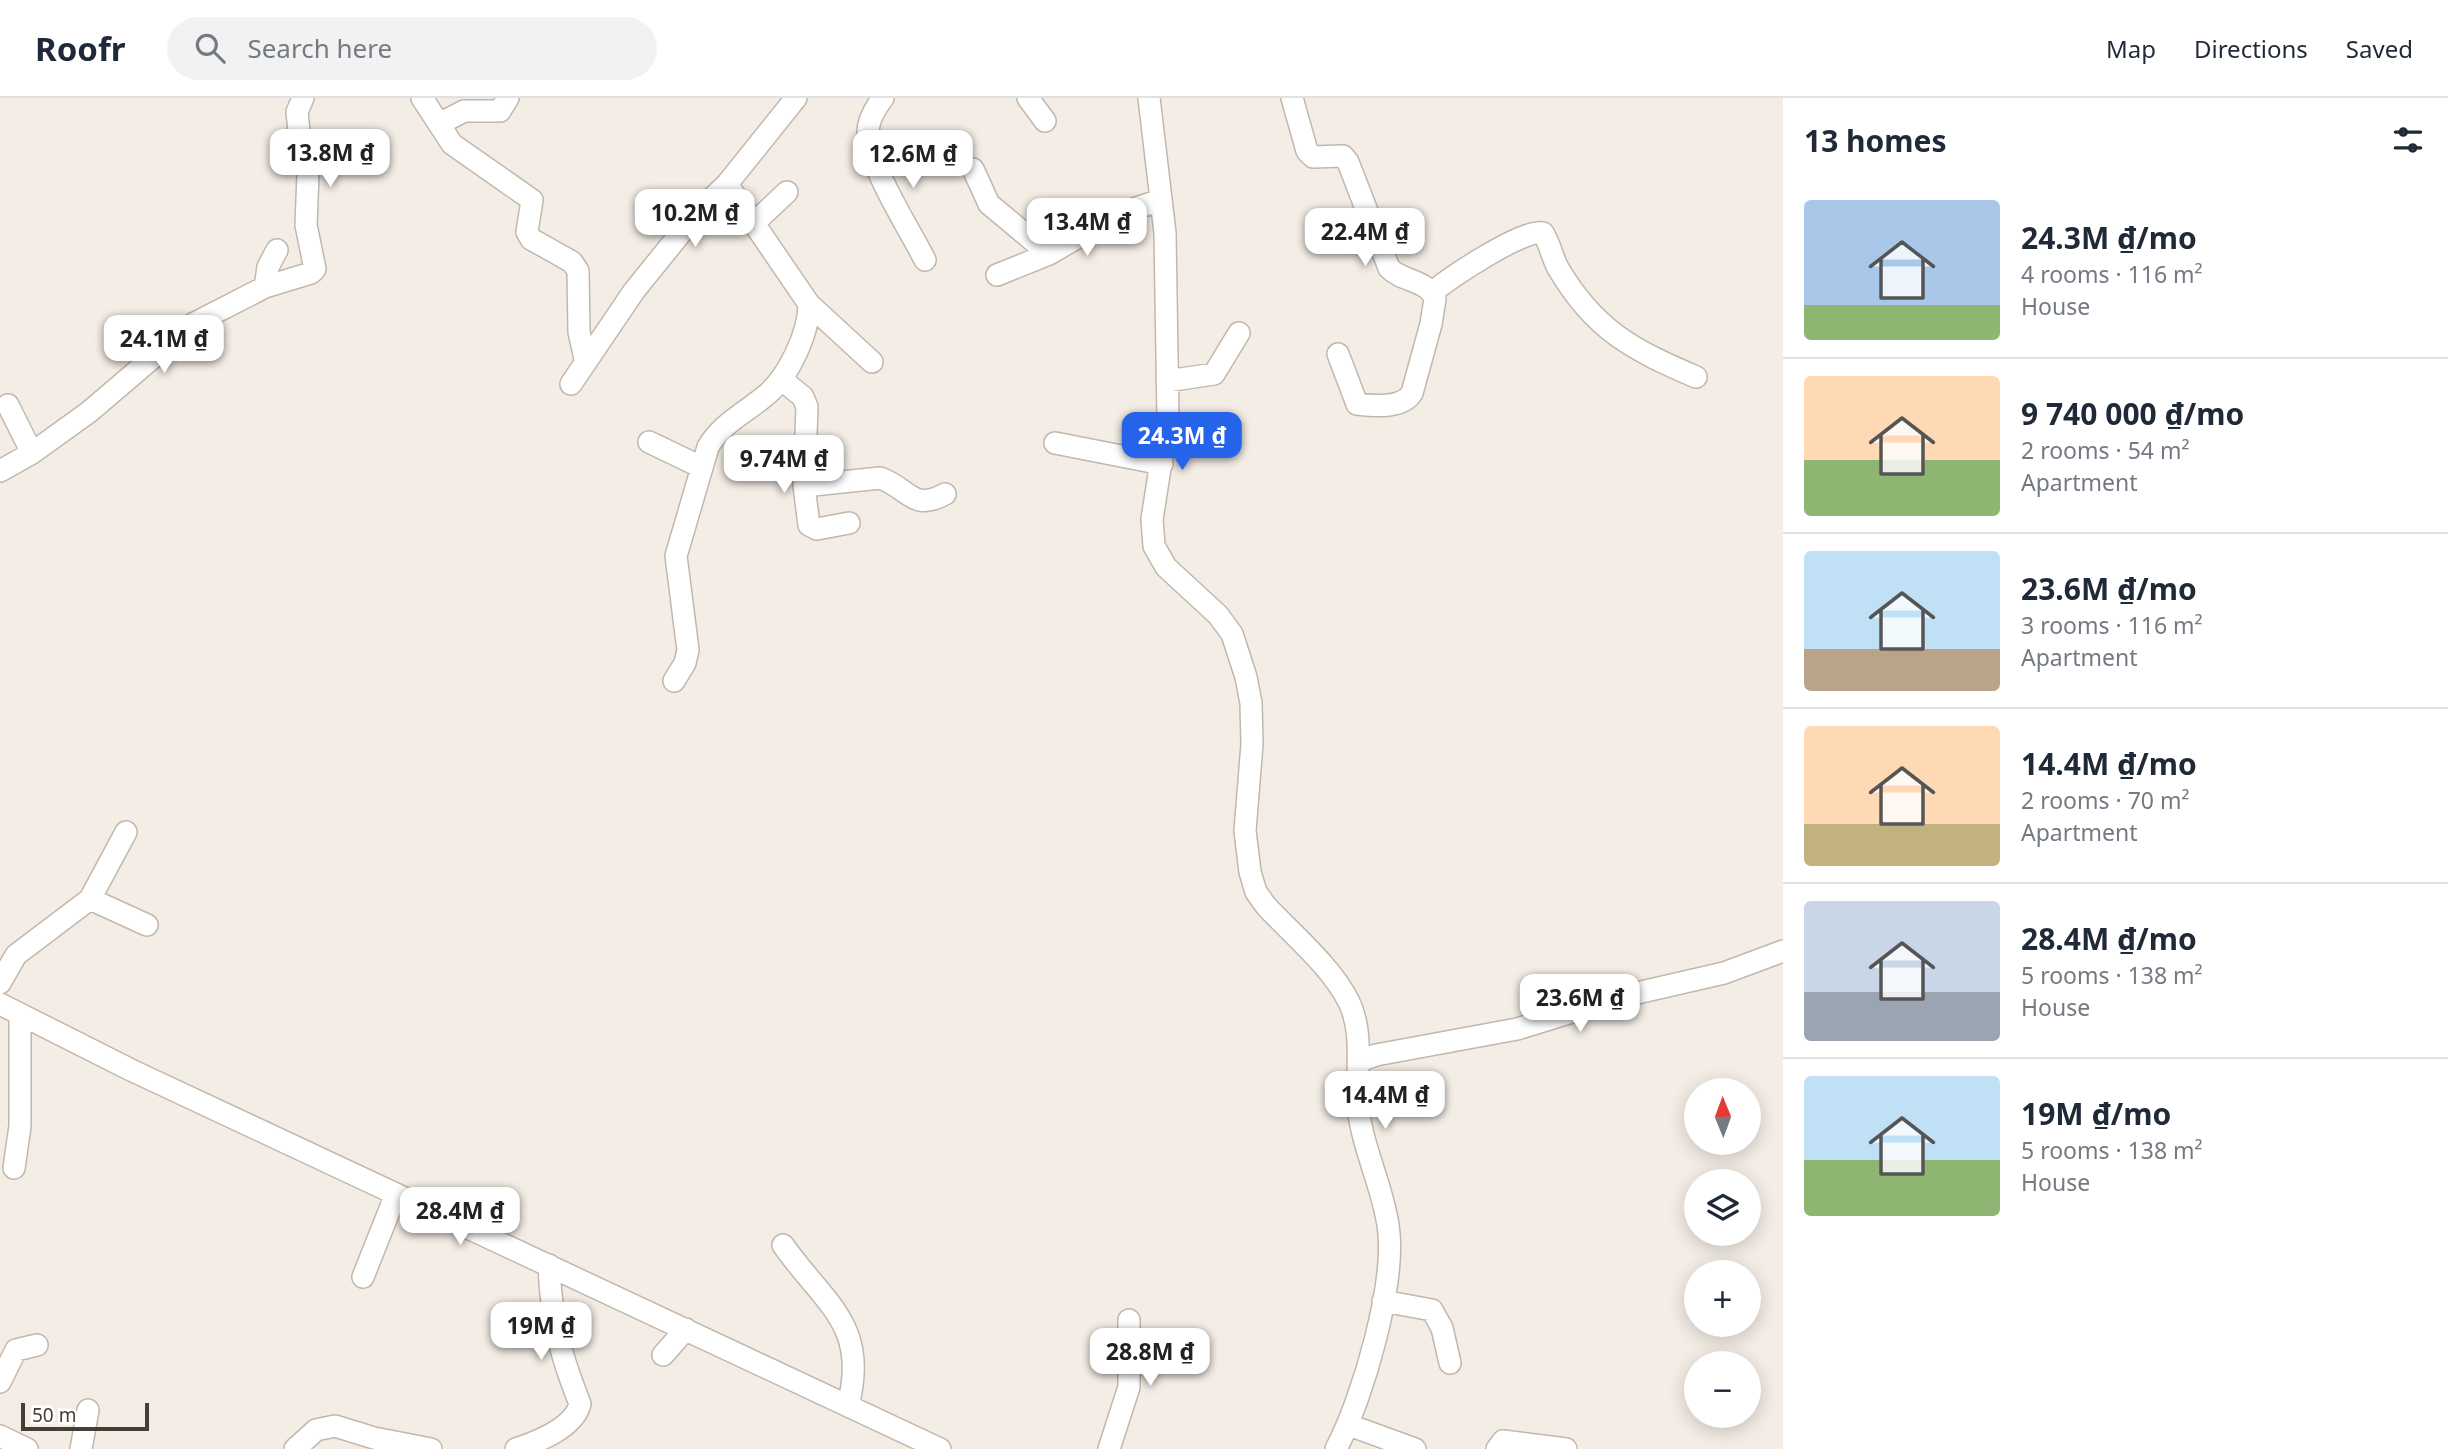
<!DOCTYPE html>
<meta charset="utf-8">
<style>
:root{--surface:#fff;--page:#f2f2f3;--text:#1f2937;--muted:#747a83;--line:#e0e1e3;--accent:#2563eb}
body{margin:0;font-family:"Noto Sans",sans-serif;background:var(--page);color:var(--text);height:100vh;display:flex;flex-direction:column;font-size:26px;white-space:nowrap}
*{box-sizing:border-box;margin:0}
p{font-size:23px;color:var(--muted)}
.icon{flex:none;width:38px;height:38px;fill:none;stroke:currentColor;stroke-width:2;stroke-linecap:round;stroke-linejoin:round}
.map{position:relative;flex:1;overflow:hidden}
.side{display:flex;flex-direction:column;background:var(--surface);width:665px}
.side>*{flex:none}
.needle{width:46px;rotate:359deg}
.fabs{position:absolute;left:1684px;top:980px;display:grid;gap:14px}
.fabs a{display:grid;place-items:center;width:77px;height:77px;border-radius:50%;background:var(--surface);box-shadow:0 4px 18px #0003;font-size:35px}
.scale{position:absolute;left:21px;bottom:18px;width:128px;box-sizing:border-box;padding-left:7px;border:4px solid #463d35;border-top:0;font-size:19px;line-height:24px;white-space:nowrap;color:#463d35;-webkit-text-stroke:5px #fff;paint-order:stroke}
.price{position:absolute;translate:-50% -60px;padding:0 16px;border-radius:14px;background:#fff;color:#222;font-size:23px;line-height:46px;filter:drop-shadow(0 2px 4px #0008)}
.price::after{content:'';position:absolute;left:50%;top:42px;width:21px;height:16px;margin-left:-10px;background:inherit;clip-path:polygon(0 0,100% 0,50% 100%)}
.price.active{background:var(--accent);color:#fff}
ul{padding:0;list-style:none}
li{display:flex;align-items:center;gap:21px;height:175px;padding:0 21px}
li+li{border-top:2px solid var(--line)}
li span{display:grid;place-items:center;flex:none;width:196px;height:140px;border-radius:7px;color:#555}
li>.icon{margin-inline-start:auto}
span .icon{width:84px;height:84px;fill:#fffc;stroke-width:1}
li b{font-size:30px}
h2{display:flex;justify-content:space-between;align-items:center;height:84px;padding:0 21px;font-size:30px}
header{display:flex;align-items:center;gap:42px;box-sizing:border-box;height:98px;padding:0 35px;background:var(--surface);border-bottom:2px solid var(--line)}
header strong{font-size:33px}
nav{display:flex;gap:38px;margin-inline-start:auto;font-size:24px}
.search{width:490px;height:63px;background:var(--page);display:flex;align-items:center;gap:18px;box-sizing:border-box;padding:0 24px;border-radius:38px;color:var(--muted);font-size:26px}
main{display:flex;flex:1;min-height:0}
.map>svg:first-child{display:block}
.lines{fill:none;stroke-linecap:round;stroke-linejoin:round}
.minor-casing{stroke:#c2b7ab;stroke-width:24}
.minor{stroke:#fff;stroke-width:21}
</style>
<header>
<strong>Roofr</strong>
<div class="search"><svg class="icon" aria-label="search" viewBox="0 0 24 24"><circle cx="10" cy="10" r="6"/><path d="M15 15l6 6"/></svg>Search here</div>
<nav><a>Map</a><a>Directions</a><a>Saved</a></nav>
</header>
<main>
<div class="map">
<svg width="1783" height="1351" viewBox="0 0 1783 1351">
<rect width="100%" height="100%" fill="#f4ede6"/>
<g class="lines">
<g class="minor-casing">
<path id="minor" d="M 422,0 L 452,46 L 532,102 L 527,134 L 531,141 L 572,164 L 578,173 L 579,234 L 585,261
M 883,0 C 876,9 868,22 868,34 C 868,68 909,130 925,162
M 1028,0 L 1045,23
M 1149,0 L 1165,135 L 1168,320 L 1152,421 L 1154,448 L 1166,469 L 1218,517 L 1232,536 L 1246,579 L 1251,605 L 1252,646 L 1245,733 L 1250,774 L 1256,794 L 1266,808 C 1293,837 1331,868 1349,904 C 1364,935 1356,975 1358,1008 C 1362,1049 1382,1087 1388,1127 C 1397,1183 1363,1300 1336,1351
M 1292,0 L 1307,53 L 1313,59 L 1343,58 L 1348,64 L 1389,170 C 1402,184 1429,182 1435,201 L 1431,226 L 1412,295 C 1402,311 1374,308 1357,306 L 1338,256
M 441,25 L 464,13 L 500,13 L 508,0
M 973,71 L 989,106 L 1049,156
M 727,86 L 809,206 L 872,264
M 754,125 L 787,94
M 997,177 L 1049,156 L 1118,116 L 1161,102
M 265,189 L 268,169 L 277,152
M 1433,194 C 1449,180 1524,130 1543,135 C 1550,146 1552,159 1558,170 C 1594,232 1633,252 1696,279
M 781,281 L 803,299 L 807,309 L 804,388 L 809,427 L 817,431 L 849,425
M 1167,283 L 1214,276 L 1239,235
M 571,286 L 634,193 L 697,115 L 727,86 L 796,0
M 8,307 L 32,355
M 649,344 L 701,369
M 1055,345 L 1162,366
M 0,373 L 32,355 L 89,314 L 191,227 L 265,189 L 311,175 L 315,171 L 306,127 L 308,76 L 301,52 L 297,14 L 303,0
M 804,388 L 880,380 C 909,390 912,414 945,396
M 674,583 L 685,565 L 688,552 L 676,458 L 708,349 C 721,326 745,315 765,298 C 788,280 809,235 809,206
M 90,801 L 147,827
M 0,885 L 16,857 L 90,801 L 126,734
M 0,906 L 131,972 L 940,1351
M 1359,963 L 1376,957 L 1517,931 L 1624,898 L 1724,875 L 1783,853
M 14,1070 L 20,1028 L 20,917
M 783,1147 C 825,1207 869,1226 848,1308
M 363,1179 L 396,1096
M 1383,1203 L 1432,1212 L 1442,1230 L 1450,1265
M 663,1257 L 686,1231
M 0,1284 L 16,1252 L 37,1247
M 1349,1327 L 1415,1351
M 0,1338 L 27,1351
M 81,1351 L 88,1312
M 295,1351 L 316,1332 L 335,1328 L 374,1340 L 431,1351
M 516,1351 C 537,1344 574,1330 580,1306 C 560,1255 551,1222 549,1167
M 1109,1351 L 1129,1289 L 1129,1222
M 1497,1351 L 1503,1343 L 1566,1351"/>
</g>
<use href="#minor" class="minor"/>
</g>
</svg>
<div class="fabs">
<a><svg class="needle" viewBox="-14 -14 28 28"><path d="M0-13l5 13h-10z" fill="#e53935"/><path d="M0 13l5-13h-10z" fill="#747a83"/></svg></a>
<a><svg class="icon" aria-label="layers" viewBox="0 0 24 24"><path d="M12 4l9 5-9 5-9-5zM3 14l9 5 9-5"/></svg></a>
<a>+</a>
<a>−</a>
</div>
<div class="scale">50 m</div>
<b class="price" style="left:330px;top:91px">13.8M ₫</b>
<b class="price" style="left:913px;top:92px">12.6M ₫</b>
<b class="price" style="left:695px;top:151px">10.2M ₫</b>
<b class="price" style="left:1087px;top:160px">13.4M ₫</b>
<b class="price" style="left:1365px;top:170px">22.4M ₫</b>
<b class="price" style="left:164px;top:277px">24.1M ₫</b>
<b class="price active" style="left:1182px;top:374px">24.3M ₫</b>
<b class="price" style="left:784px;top:397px">9.74M ₫</b>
<b class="price" style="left:1580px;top:936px">23.6M ₫</b>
<b class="price" style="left:1385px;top:1033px">14.4M ₫</b>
<b class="price" style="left:460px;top:1149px">28.4M ₫</b>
<b class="price" style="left:541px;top:1264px">19M ₫</b>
<b class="price" style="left:1150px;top:1290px">28.8M ₫</b>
</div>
<section class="side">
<h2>13 homes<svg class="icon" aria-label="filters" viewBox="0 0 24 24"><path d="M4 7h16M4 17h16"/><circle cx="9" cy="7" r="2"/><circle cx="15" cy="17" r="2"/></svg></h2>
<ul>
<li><span style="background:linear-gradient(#a9c7e8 75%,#8fb573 0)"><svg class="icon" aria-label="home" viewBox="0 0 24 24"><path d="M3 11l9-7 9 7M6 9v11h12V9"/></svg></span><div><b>24.3M ₫/mo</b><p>4 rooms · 116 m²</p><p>House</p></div></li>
<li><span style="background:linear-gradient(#ffd9b3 60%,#8fb573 0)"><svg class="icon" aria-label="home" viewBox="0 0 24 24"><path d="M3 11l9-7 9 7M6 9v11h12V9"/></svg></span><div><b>9 740 000 ₫/mo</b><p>2 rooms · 54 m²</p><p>Apartment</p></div></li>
<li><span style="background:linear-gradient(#bfe0f5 70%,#b9a48a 0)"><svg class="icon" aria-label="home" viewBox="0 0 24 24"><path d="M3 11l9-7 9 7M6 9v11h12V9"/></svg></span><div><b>23.6M ₫/mo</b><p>3 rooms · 116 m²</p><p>Apartment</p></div></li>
<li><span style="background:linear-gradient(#ffd9b3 70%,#c2b280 0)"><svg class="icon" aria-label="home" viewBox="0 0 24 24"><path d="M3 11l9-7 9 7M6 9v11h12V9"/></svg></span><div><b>14.4M ₫/mo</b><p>2 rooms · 70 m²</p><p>Apartment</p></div></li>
<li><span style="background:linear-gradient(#c9d6e8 65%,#9aa5b1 0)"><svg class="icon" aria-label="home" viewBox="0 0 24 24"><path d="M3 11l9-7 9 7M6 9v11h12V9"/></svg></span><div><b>28.4M ₫/mo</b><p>5 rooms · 138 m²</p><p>House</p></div></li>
<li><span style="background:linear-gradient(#bfe0f5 60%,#8fb573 0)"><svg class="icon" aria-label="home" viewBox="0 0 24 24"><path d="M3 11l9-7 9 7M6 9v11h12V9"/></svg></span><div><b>19M ₫/mo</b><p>5 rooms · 138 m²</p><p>House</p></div></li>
</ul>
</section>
</main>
